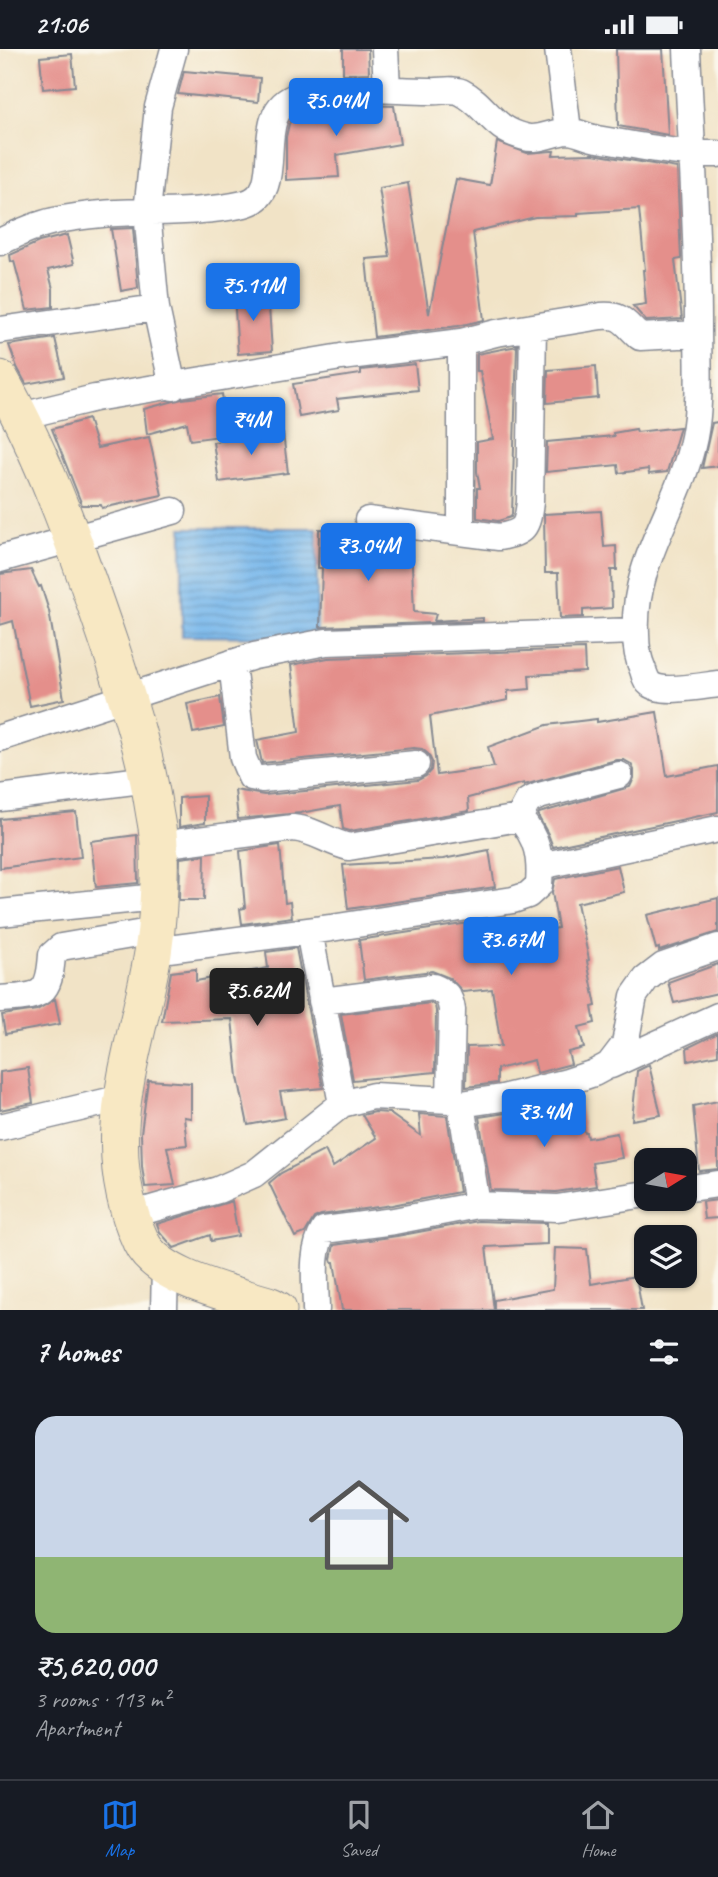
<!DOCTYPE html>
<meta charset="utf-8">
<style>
:root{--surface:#171b24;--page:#242831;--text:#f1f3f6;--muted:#9ea1a6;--line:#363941;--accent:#1a73e8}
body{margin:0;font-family:Caveat,sans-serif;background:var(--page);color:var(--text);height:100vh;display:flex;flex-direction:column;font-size:26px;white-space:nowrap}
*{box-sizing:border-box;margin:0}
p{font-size:23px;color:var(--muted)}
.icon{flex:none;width:38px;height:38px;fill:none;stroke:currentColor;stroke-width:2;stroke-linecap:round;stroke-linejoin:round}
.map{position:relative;height:1261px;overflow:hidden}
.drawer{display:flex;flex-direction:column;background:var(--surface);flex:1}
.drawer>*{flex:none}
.needle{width:46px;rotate:79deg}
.controls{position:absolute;left:634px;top:1099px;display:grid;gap:14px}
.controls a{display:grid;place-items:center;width:63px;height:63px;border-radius:14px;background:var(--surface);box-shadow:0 2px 5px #0004;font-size:35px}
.price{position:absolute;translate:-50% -60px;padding:0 16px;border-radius:7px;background:var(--accent);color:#fff;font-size:23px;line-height:46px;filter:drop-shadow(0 2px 4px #0008)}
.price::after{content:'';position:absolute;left:50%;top:42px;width:21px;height:16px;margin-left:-10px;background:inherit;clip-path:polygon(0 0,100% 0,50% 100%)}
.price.selected{background:#222;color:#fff}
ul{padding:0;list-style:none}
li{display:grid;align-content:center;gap:14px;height:371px;padding:0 35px}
li span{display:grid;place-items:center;height:217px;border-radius:21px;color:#555}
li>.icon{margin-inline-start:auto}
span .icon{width:126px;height:126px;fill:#fffc;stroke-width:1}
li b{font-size:30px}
h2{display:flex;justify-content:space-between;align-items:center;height:84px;padding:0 35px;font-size:30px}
.status{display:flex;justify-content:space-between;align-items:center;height:49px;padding:0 35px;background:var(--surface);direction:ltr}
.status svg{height:19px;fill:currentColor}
.tabs{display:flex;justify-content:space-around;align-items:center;height:98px;border-top:2px solid var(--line);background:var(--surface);font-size:19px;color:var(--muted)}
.tabs a{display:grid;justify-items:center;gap:4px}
.tabs .selected{color:var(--accent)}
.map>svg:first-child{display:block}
.water{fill:url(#water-rules);stroke:#4a74a5;stroke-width:2}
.building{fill:#e48f8b}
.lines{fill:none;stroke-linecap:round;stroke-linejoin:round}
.street-casing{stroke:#868992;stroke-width:29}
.secondary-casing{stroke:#868992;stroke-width:39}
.street{stroke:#fff;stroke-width:26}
.secondary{stroke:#f8e8c3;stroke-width:37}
</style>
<div class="status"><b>21:06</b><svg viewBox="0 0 49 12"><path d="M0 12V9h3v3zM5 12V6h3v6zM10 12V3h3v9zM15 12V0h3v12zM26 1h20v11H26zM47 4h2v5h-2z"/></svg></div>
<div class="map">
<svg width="718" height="1261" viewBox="0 0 718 1261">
<defs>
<pattern id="water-rules" width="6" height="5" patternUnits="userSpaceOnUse" patternTransform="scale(1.75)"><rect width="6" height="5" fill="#78b8ec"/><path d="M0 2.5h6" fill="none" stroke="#6296c2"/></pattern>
</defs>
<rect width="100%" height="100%" fill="#fbf7ec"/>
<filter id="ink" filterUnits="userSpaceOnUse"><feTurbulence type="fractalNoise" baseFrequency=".0143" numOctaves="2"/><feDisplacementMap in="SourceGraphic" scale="14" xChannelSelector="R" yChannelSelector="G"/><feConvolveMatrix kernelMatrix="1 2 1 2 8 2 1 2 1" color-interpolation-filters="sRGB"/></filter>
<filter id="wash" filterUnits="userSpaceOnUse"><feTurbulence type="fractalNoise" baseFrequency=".00686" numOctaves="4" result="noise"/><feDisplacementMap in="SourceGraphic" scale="28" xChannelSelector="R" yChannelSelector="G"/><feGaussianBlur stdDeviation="1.57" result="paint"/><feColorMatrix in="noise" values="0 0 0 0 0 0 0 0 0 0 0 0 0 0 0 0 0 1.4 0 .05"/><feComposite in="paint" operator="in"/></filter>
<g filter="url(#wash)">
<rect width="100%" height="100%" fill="#f1e3c6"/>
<path class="water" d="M 182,479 L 317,479 L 317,588 L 182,587 Z"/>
<g id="blocks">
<path class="building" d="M 343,0 L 368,0 L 369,24 L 343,25 Z
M 616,0 L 663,0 L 668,86 L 618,77 Z
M 72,5 L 75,37 L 43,40 L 40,8 Z
M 184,22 L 260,29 L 258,53 L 178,45 Z
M 363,56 L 394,57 L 400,95 L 337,106 L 339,128 L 286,131 L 286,88 L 289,75 L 294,67 L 315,59 Z
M 497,93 L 527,104 L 552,102 L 554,102 L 553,106 L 593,105 L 677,119 L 681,210 L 675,211 L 682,270 L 646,272 L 633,257 L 646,255 L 643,221 L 645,221 L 639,160 L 578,164 L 578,167 L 535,168 L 473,183 L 484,271 L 458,277 L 374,288 L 366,210 L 390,208 L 379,139 L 408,134 L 429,265 L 456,130 L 490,136 Z
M 133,179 L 138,239 L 121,242 L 111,180 Z
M 67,186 L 74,215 L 48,221 L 53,240 L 53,258 L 27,261 L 14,212 L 11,213 L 10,206 L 39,193 Z
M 268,244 L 272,302 L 238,305 L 234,246 Z
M 55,289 L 64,328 L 26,335 L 17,318 L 9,296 Z
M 517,297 L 512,465 L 511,468 L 498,472 L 477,469 L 477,439 L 480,439 L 477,423 L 477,393 L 493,390 L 480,322 L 477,322 L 477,305 Z
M 415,315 L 418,341 L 337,350 L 339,361 L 299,368 L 293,335 L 361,325 L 361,321 Z
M 596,317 L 598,349 L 547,354 L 548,321 Z
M 222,345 L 228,386 L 190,391 L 187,374 L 147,385 L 144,360 L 182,350 Z
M 88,370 L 97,399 L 149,388 L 162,446 L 102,459 L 101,456 L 82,456 L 52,380 Z
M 718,373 L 718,417 L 702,419 L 712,374 Z
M 680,378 L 667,423 L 649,425 L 648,420 L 619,424 L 618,416 L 546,423 L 547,393 L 614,387 L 613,384 L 636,380 L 637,383 Z
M 283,384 L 288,424 L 219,433 L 213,393 Z
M 601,462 L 604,498 L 616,497 L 617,521 L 611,521 L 612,559 L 583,561 L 583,568 L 560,569 L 558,524 L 545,524 L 544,465 Z
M 319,480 L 345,481 L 344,489 L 387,490 L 387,494 L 411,493 L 414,563 L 436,565 L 434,572 L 483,569 L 483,572 L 320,578 L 322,519 L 318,519 Z
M 31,521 L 39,538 L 41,537 L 49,562 L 64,650 L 30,657 L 13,572 L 0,576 L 0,525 Z
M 584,600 L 585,623 L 529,626 L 530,640 L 508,642 L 508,651 L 430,667 L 437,726 L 494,718 L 488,698 L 547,676 L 597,670 L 597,673 L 657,663 L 667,727 L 718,717 L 718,763 L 553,798 L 548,785 L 538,767 L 539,764 L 630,738 L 634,729 L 634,721 L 631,715 L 624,711 L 616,711 L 524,736 L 524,734 L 468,749 L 469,762 L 350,782 L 343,780 L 340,757 L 300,764 L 238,770 L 235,741 L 264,746 L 418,731 L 426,727 L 431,721 L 432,713 L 428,705 L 422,700 L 414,699 L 262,714 L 257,691 L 299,683 L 291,616 L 328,609 Z
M 220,648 L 224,678 L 193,684 L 187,655 Z
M 205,747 L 205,774 L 179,778 L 179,749 Z
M 76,763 L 81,808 L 0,819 L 0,770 Z
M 137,786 L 138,834 L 96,838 L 91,792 Z
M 280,796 L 285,854 L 290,853 L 292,868 L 242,875 L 240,860 L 245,859 L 240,802 Z
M 489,801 L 495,838 L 348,860 L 343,816 L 443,810 Z
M 205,806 L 204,851 L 179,851 L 180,809 Z
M 618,817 L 624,843 L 577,854 L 589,911 L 587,912 L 596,957 L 592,958 L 595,974 L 579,978 L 584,999 L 568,1003 L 571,1015 L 537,1024 L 534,1011 L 497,1020 L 497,1034 L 466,1038 L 467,998 L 501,997 L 492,940 L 463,943 L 450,929 L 432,922 L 364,931 L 359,891 L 495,870 L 497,892 L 558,879 L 552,843 L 555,830 Z
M 718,849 L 718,883 L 659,902 L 659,899 L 656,900 L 647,866 Z
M 296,899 L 323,1039 L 280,1043 L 285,1069 L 248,1076 L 238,1028 L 232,970 L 162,972 L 171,923 L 196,920 L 196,932 L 268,919 L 266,903 Z
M 718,915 L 718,944 L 674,954 L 668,933 Z
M 55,950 L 60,975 L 5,985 L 2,966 L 37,961 Z
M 431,954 L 435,957 L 436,962 L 435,1023 L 353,1031 L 341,965 Z
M 718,984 L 718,1006 L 688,1012 L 687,999 Z
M 649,1016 L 661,1066 L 632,1071 L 637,1022 Z
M 28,1019 L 33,1054 L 0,1061 L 0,1023 Z
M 148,1031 L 191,1034 L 191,1069 L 184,1068 L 187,1096 L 167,1098 L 175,1136 L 145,1138 L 142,1117 L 141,1084 Z
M 577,1046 L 585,1084 L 587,1084 L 588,1089 L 617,1084 L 622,1109 L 592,1114 L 596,1137 L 556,1143 L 491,1141 L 479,1068 L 506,1064 Z
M 718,1052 L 718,1120 L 699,1122 L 693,1057 Z
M 375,1063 L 389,1064 L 421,1087 L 419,1065 L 447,1067 L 459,1143 L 392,1156 L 321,1166 L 314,1169 L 305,1184 L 295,1188 L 269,1134 L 281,1124 L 325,1101 L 333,1118 L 376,1089 L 362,1066 Z
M 718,1151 L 718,1169 L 704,1170 L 702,1153 Z
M 232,1152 L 238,1187 L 211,1192 L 210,1186 L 174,1199 L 160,1183 L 157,1175 Z
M 478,1172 L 547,1174 L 547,1195 L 486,1198 L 494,1261 L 342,1261 L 334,1213 L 332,1213 L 331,1210 L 334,1196 L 397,1187 Z
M 555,1199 L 587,1200 L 591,1235 L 636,1227 L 642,1261 L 494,1261 L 494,1251 L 553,1240 Z"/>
</g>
</g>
<g filter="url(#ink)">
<use href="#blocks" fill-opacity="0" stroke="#868992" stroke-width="2"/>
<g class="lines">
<g class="street-casing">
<path id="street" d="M 385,0 L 387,39
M 558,0 L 568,82
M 687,0 C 691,92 698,184 698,276 C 698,313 701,352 694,388 C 680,457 632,511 636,585 C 636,597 638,610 643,621 C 644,625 647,633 650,635 C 662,645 702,637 718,635
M 0,193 C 18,184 35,176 54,172 C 117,157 182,169 244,155 C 292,144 246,63 298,47 C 334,35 392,42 430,42 C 440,43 452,39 461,43 C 487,56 491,80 525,88 C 538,92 553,83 567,82 C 576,82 587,88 597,90 C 637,96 677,106 718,105
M 0,281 L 156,259
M 461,293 L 461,483
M 173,338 L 156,259 L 147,163 L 158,58 L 174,0
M 21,367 L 95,349 L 341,308 L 461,293 L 496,284 L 601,267 C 623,265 625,275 640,288 L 698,285
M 368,471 L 499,488 C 525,483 527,479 530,453 L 533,278
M 0,510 L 173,462
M 232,614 L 243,709 L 251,728 L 262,730 L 416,715
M 0,689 L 254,607 L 326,593 L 635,582
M 0,749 L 149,730
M 519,769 L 528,752 L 539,747 L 619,726
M 540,817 L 718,780
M 0,864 L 157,848
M 309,882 L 342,1055
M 153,902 L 331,879 L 513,851 L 528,846 L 539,836 C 541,809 538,789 519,769 L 349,798 C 327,793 316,781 293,779 L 159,796
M 0,950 C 40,947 49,949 52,906 L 61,898 L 155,882
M 322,952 L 433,938 C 446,943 450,947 452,961 L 450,1051
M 611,1016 L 718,967
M 461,1055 L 477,1156 L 557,1159 L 646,1145
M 0,1078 L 122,1049
M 684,1140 L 718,1135
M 130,1166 L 218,1141 L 254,1125 L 342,1055 L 373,1047 L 450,1051 L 461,1055 L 502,1049 L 567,1033 L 594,1024 L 609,1016 L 625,995 L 634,947 L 646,930 L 663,917 L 718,898
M 164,1261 L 165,1218
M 316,1261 C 316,1236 310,1204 324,1181 L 394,1172 L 477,1156"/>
</g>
<g class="secondary-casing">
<path id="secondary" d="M 0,330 C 49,417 80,509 112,603 C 129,655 146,707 154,761 C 156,773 159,786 159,798 C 160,832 158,870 153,904 C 136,1005 94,1091 141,1193 C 158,1230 234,1245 271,1257 L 278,1261"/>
</g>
<use href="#street" class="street"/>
<use href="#secondary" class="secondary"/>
</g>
</g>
</svg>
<div class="controls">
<a><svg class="needle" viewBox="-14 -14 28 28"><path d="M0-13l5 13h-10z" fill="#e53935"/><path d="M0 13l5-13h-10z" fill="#9ea1a6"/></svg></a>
<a><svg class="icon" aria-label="layers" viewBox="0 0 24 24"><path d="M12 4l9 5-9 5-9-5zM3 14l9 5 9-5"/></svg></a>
</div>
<b class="price" style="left:336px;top:89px">₹5.04M</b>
<b class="price" style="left:253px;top:274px">₹5.11M</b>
<b class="price" style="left:251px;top:408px">₹4M</b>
<b class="price" style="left:368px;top:534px">₹3.04M</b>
<b class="price" style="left:511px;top:928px">₹3.67M</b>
<b class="price selected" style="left:257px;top:979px">₹5.62M</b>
<b class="price" style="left:544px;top:1100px">₹3.4M</b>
</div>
<section class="drawer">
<h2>7 homes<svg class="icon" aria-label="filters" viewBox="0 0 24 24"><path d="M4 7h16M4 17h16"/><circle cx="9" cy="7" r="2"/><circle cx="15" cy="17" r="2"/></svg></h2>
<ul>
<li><span style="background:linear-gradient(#c9d6e8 65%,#8fb573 0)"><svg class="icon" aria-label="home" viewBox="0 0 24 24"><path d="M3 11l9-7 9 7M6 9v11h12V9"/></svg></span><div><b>₹5,620,000</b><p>3 rooms · 113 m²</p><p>Apartment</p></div></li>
</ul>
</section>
<nav class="tabs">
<a class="selected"><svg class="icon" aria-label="map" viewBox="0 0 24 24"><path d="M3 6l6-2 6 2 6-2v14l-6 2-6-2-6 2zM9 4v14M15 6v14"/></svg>Map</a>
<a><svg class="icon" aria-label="saved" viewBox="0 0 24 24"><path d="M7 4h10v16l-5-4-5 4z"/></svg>Saved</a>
<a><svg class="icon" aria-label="home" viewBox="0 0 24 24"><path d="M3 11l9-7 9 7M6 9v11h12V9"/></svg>Home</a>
</nav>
